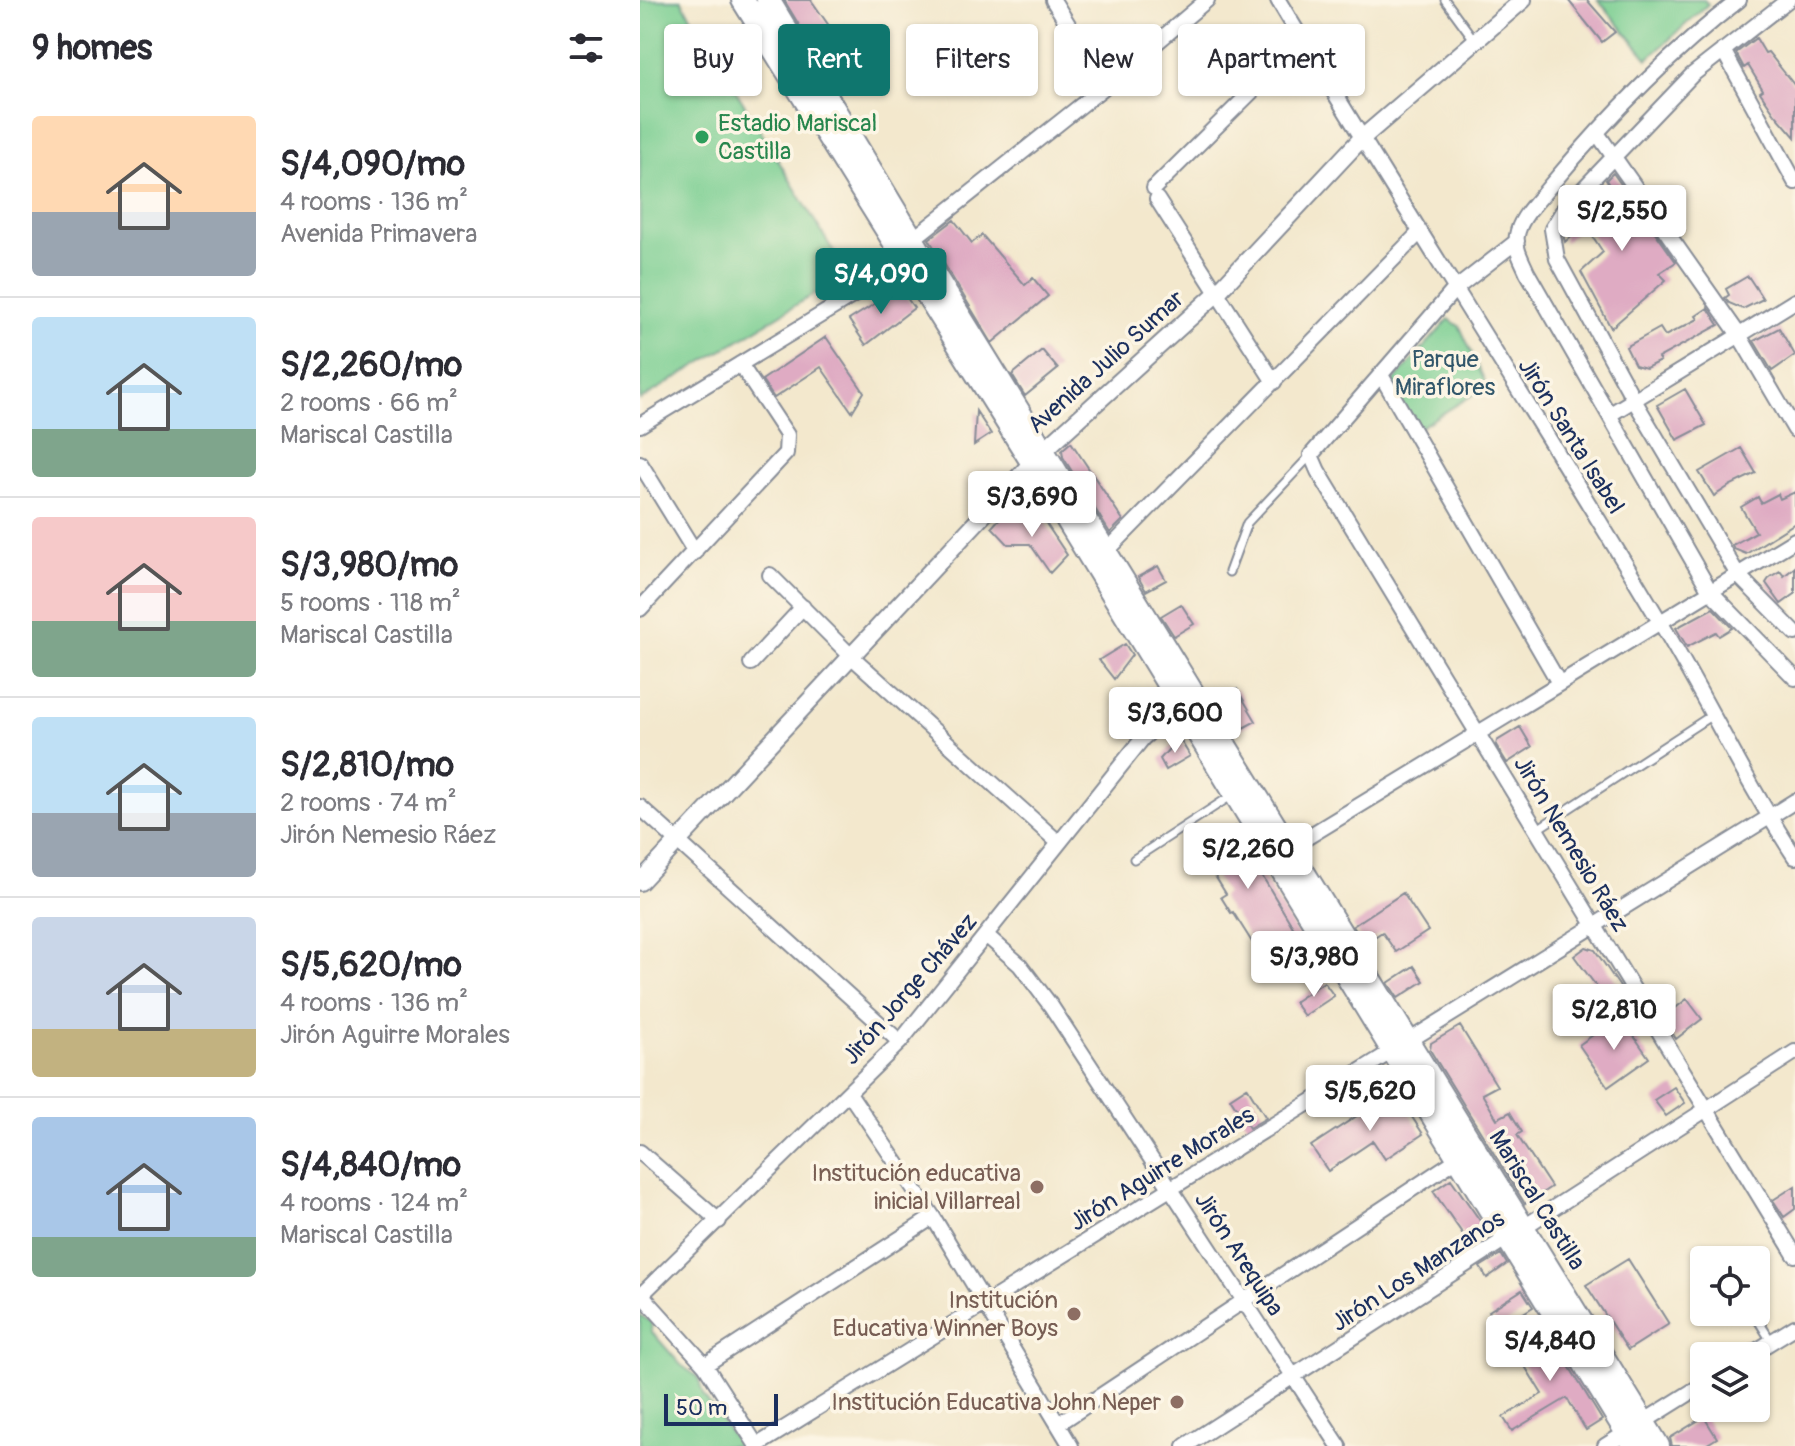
<!DOCTYPE html>
<meta charset="utf-8">
<style>
:root{--surface:#fff;--page:#f2f2f3;--text:#2b2b33;--muted:#7c7c81;--line:#e1e1e2;--accent:#0f766e}
body{margin:0;font-family:Pangolin,sans-serif;background:var(--page);color:var(--text);height:100vh;display:flex;flex-direction:column;font-size:30px;white-space:nowrap}
*{box-sizing:border-box;margin:0}
p{font-size:26px;color:var(--muted)}
.icon{flex:none;width:44px;height:44px;fill:none;stroke:currentColor;stroke-width:2;stroke-linecap:round;stroke-linejoin:round}
.map{position:relative;flex:1;overflow:hidden}
.panel{display:flex;flex-direction:column;background:var(--surface);width:640px}
.panel>*{flex:none}
.hud{position:absolute;left:24px;top:24px;width:760px;height:72px;display:flex;gap:16px}
.fabs{position:absolute;left:1050px;top:1246px;display:grid;gap:16px}
.fabs a{display:grid;place-items:center;width:80px;height:80px;border-radius:8px;background:var(--surface);box-shadow:0 2px 6px #0004;font-size:40px}
.scale{position:absolute;left:24px;bottom:20px;width:114px;box-sizing:border-box;padding-left:8px;border:4px solid #1b2f5e;border-top:0;font-size:22px;line-height:28px;white-space:nowrap;color:#1b2f5e;-webkit-text-stroke:6px #fcf5e5;paint-order:stroke}
.price{position:absolute;translate:-50% -68px;padding:0 18px;border-radius:8px;background:#fff;color:#222;font-size:26px;line-height:52px;filter:drop-shadow(0 2px 4px #0008)}
.price::after{content:'';position:absolute;left:50%;top:48px;width:24px;height:18px;margin-left:-12px;background:inherit;clip-path:polygon(0 0,100% 0,50% 100%)}
.price.selected{background:var(--accent);color:#fff}
ul{padding:0;list-style:none}
li{display:flex;align-items:center;gap:24px;height:200px;padding:0 32px}
li+li{border-top:2px solid var(--line)}
li span{display:grid;place-items:center;flex:none;width:224px;height:160px;border-radius:8px;color:#555}
li>.icon{margin-inline-start:auto}
span .icon{width:96px;height:96px;fill:#fffc;stroke-width:1}
li b{font-size:34px}
h2{display:flex;justify-content:space-between;align-items:center;height:96px;padding:0 32px;font-size:34px}
.chip{padding:0 28px;border-radius:8px;background:var(--surface);box-shadow:0 2px 6px #0004;font-size:28px;line-height:72px}
.chip.selected{background:var(--accent);color:#fff}
main{display:flex;flex:1;min-height:0}
.map>svg:first-child{display:block}
.green{fill:#79ce91;stroke:#4a7e78;stroke-width:2}
.building{fill:#dfabc3}
.lines{fill:none;stroke-linecap:round;stroke-linejoin:round}
.service-casing{stroke:#878c96;stroke-width:11}
.minor-casing{stroke:#878c96;stroke-width:18}
.tertiary-casing{stroke:#878c96;stroke-width:20}
.trunk-casing{stroke:#878c96;stroke-width:26}
.service{stroke:#fff;stroke-width:7}
.minor{stroke:#fff;stroke-width:14}
.tertiary{stroke:#fff;stroke-width:16}
.trunk{stroke:#fff;stroke-width:22}
.leisure-dot{fill:#2e9e5b;stroke:#fcf5e5;stroke-width:3}
.education-dot{fill:#8d6e63;stroke:#fcf5e5;stroke-width:3}
.labels{text-anchor:middle;dominant-baseline:central;stroke-width:7;stroke-linejoin:round;paint-order:stroke}
.leisure-label{font-size:24px;fill:#27864d;stroke:#fcf5e5;text-anchor:start}
.park-label{font-size:24px;fill:#32576b;stroke:#fcf5e5}
.street-label{font-size:24px;fill:#1b2f5e;stroke:#fcf5e5}
.education-label{font-size:24px;fill:#785e54;stroke:#fcf5e5;text-anchor:end}
</style>
<main>
<section class="panel">
<h2>9 homes<svg class="icon" aria-label="filters" viewBox="0 0 24 24"><path d="M4 7h16M4 17h16"/><circle cx="9" cy="7" r="2"/><circle cx="15" cy="17" r="2"/></svg></h2>
<ul>
<li><span style="background:linear-gradient(#ffd9b3 60%,#9aa5b1 0)"><svg class="icon" aria-label="home" viewBox="0 0 24 24"><path d="M3 11l9-7 9 7M6 9v11h12V9"/></svg></span><div><b>S/4,090/mo</b><p>4 rooms · 136 m²</p><p>Avenida Primavera</p></div></li>
<li><span style="background:linear-gradient(#bfe0f5 70%,#7fa58c 0)"><svg class="icon" aria-label="home" viewBox="0 0 24 24"><path d="M3 11l9-7 9 7M6 9v11h12V9"/></svg></span><div><b>S/2,260/mo</b><p>2 rooms · 66 m²</p><p>Mariscal Castilla</p></div></li>
<li><span style="background:linear-gradient(#f6c9c9 65%,#7fa58c 0)"><svg class="icon" aria-label="home" viewBox="0 0 24 24"><path d="M3 11l9-7 9 7M6 9v11h12V9"/></svg></span><div><b>S/3,980/mo</b><p>5 rooms · 118 m²</p><p>Mariscal Castilla</p></div></li>
<li><span style="background:linear-gradient(#bfe0f5 60%,#9aa5b1 0)"><svg class="icon" aria-label="home" viewBox="0 0 24 24"><path d="M3 11l9-7 9 7M6 9v11h12V9"/></svg></span><div><b>S/2,810/mo</b><p>2 rooms · 74 m²</p><p>Jirón Nemesio Ráez</p></div></li>
<li><span style="background:linear-gradient(#c9d6e8 70%,#c2b280 0)"><svg class="icon" aria-label="home" viewBox="0 0 24 24"><path d="M3 11l9-7 9 7M6 9v11h12V9"/></svg></span><div><b>S/5,620/mo</b><p>4 rooms · 136 m²</p><p>Jirón Aguirre Morales</p></div></li>
<li><span style="background:linear-gradient(#a9c7e8 75%,#7fa58c 0)"><svg class="icon" aria-label="home" viewBox="0 0 24 24"><path d="M3 11l9-7 9 7M6 9v11h12V9"/></svg></span><div><b>S/4,840/mo</b><p>4 rooms · 124 m²</p><p>Mariscal Castilla</p></div></li>
</ul>
</section>
<div class="map">
<svg width="1155" height="1446" viewBox="0 0 1155 1446">
<rect width="100%" height="100%" fill="#fcf5e5"/>
<filter id="ink" filterUnits="userSpaceOnUse"><feTurbulence type="fractalNoise" baseFrequency=".0125" numOctaves="2"/><feDisplacementMap in="SourceGraphic" scale="16" xChannelSelector="R" yChannelSelector="G"/><feConvolveMatrix kernelMatrix="1 2 1 2 8 2 1 2 1" color-interpolation-filters="sRGB"/></filter>
<filter id="wash" filterUnits="userSpaceOnUse"><feTurbulence type="fractalNoise" baseFrequency=".006" numOctaves="4" result="noise"/><feDisplacementMap in="SourceGraphic" scale="32" xChannelSelector="R" yChannelSelector="G"/><feGaussianBlur stdDeviation="1.8" result="paint"/><feColorMatrix in="noise" values="0 0 0 0 0 0 0 0 0 0 0 0 0 0 0 0 0 1.4 0 .05"/><feComposite in="paint" operator="in"/></filter>
<g filter="url(#wash)">
<rect width="100%" height="100%" fill="#f3e8cd"/>
<path class="green" d="M 0,0 L 41,0 L 207,274 L 0,400 Z
M 958,0 L 1064,0 L 1068,4 L 1008,59 Z
M 809,319 L 820,327 L 847,386 L 777,429 L 751,384 Z
M 0,1315 L 11,1322 L 12,1332 L 41,1365 L 58,1377 L 63,1395 L 99,1446 L 0,1446 Z"/>
<g id="blocks">
<path class="building" d="M 144,0 L 171,0 L 208,53 L 185,68 Z
M 928,0 L 947,0 L 975,32 L 962,42 Z
M 1116,38 L 1125,53 L 1128,52 L 1155,86 L 1155,137 L 1135,114 L 1120,92 L 1123,90 L 1108,65 L 1104,68 L 1096,53 Z
M 973,173 L 1036,262 L 1019,273 L 1026,280 L 971,328 L 941,272 L 963,252 L 938,214 L 968,183 L 966,180 Z
M 934,215 L 943,225 L 925,242 L 922,231 Z
M 314,220 L 332,243 L 342,235 L 385,285 L 393,278 L 408,296 L 352,343 L 289,239 Z
M 1108,276 L 1123,299 L 1103,309 L 1089,303 L 1085,298 L 1089,295 L 1086,289 Z
M 260,288 L 274,308 L 226,345 L 209,320 Z
M 1068,308 L 1079,325 L 1018,358 L 1020,361 L 1006,368 L 995,365 L 986,347 L 1020,328 L 1025,336 L 1058,319 L 1056,316 Z
M 1139,328 L 1155,355 L 1132,371 L 1114,341 Z
M 186,337 L 224,392 L 212,412 L 181,367 L 134,398 L 122,380 Z
M 402,350 L 418,369 L 385,396 L 372,375 Z
M 1045,389 L 1066,425 L 1037,440 L 1017,405 Z
M 336,411 L 351,434 L 334,445 Z
M 431,442 L 483,520 L 470,533 L 423,457 L 422,450 Z
M 1101,448 L 1116,473 L 1091,485 L 1074,496 L 1059,472 Z
M 1155,492 L 1155,523 L 1106,554 L 1094,549 L 1092,545 L 1116,532 L 1101,507 L 1118,497 L 1121,503 L 1138,494 L 1140,499 Z
M 360,518 L 403,519 L 427,555 L 410,573 L 390,544 L 368,544 L 352,527 Z
M 518,566 L 526,580 L 506,591 L 498,577 Z
M 1155,567 L 1155,594 L 1141,604 L 1126,583 L 1130,577 L 1140,571 L 1144,576 Z
M 541,604 L 554,624 L 534,636 L 521,616 Z
M 1073,608 L 1092,628 L 1079,636 L 1076,632 L 1047,647 L 1036,628 Z
M 485,644 L 492,655 L 474,679 L 459,660 Z
M 597,689 L 616,721 L 594,733 L 574,702 Z
M 880,727 L 892,747 L 867,763 L 856,745 L 857,741 Z
M 539,738 L 550,756 L 526,770 L 520,759 Z
M 596,826 L 615,858 L 612,859 L 660,939 L 642,950 L 635,939 L 617,950 L 593,912 L 591,913 L 581,897 L 586,894 L 558,848 Z
M 763,893 L 788,931 L 756,952 L 742,932 L 724,944 L 713,926 Z
M 946,947 L 955,950 L 980,987 L 965,998 L 934,956 Z
M 774,966 L 784,981 L 758,998 L 748,983 Z
M 684,982 L 694,996 L 664,1016 L 654,1002 Z
M 1047,999 L 1062,1019 L 1036,1039 L 1023,1018 Z
M 980,1016 L 1009,1058 L 968,1087 L 939,1045 Z
M 820,1026 L 857,1086 L 842,1094 L 857,1119 L 870,1112 L 882,1132 L 877,1135 L 911,1187 L 885,1204 L 790,1050 L 791,1043 Z
M 607,1087 L 626,1118 L 609,1128 L 590,1098 Z
M 1034,1087 L 1045,1103 L 1026,1116 L 1014,1100 Z
M 755,1091 L 783,1134 L 745,1159 L 733,1141 L 688,1171 L 671,1146 Z
M 811,1179 L 843,1225 L 844,1232 L 829,1243 L 793,1191 Z
M 1155,1186 L 1155,1209 L 1144,1217 L 1133,1200 Z
M 861,1254 L 867,1264 L 847,1278 L 840,1267 Z
M 988,1259 L 1029,1324 L 988,1350 L 946,1285 Z
M 882,1290 L 893,1307 L 859,1328 L 849,1311 Z
M 905,1327 L 962,1420 L 946,1430 L 927,1398 L 872,1431 L 863,1417 L 902,1394 L 873,1347 Z
M 1064,1417 L 1077,1438 L 1064,1446 L 1032,1446 L 1030,1438 Z"/>
</g>
</g>
<g filter="url(#ink)">
<use href="#blocks" fill-opacity="0" stroke="#878c96" stroke-width="2"/>
<g class="lines">
<g class="service-casing">
<path id="service" d="M 805,0 L 835,41
M 589,572 L 607,523 L 670,456
M 896,830 L 1072,715
M 494,859 L 594,794
M 1113,1312 L 1131,1341"/>
</g>
<g class="minor-casing">
<path id="minor" d="M 413,0 L 453,65 L 463,88
M 638,0 C 763,208 895,412 1019,620 C 1066,698 1105,781 1155,857
M 1099,0 C 1030,53 966,119 910,186 C 899,200 883,214 878,231 C 873,247 881,258 887,272 L 1070,591 L 1155,678
M 1148,0 L 1052,75 L 924,209 L 912,229 L 917,259 L 994,400 L 1098,575 L 1155,633
M 1083,50 L 1155,182
M 957,133 L 1099,335 L 1155,430
M 514,188 L 663,41
M 517,199 L 634,382
M 877,241 L 814,290 L 671,455 L 678,471 L 1155,1255
M 268,243 L 463,88 L 567,0
M 741,375 L 919,683
M 969,415 L 1155,301
M 0,425 L 273,259
M 0,463 L 55,552
M 466,552 L 779,233
M 130,575 L 211,656 L 419,843
M 0,609 L 146,453 L 147,435 L 100,364
M 111,663 L 163,607
M 0,807 L 260,1042
M 643,852 L 1155,540
M 346,935 L 380,965 L 411,1006 L 699,1446
M 209,1093 L 293,1217 L 431,1446
M 0,1152 L 79,1221
M 1,1294 L 65,1365 L 117,1446
M 0,1296 L 260,1042 L 503,738 L 547,699
M 1108,1356 L 1155,1327
M 65,1365 L 293,1217
M 418,1424 L 819,1158
M 116,1446 L 1155,801
M 545,1446 L 1155,1052
M 965,1446 L 1064,1384"/>
</g>
<g class="tertiary-casing">
<path id="tertiary" d="M 0,882 L 403,451 L 576,294 L 721,139 L 883,0"/>
</g>
<g class="trunk-casing">
<path id="trunk" d="M 103,0 L 392,462 L 995,1446
M 128,0 L 272,239 L 1018,1446"/>
</g>
<use href="#service" class="service"/>
<use href="#minor" class="minor"/>
<use href="#tertiary" class="tertiary"/>
<use href="#trunk" class="trunk"/>
</g>
</g>
<circle class="leisure-dot" cx="62" cy="137" r="8"/>
<g class="education-dot">
<circle cx="397" cy="1187" r="8"/>
<circle cx="434" cy="1314" r="8"/>
<circle cx="537" cy="1402" r="8"/>
</g>
<g class="labels">
<g class="leisure-label">
<text x="78" y="123">Estadio Mariscal<tspan x="78" dy="28">Castilla</tspan></text>
</g>
<g class="park-label">
<text x="805" y="359">Parque<tspan x="805" dy="28">Miraflores</tspan></text>
</g>
<g class="street-label">
<text transform="translate(466 362) rotate(-42)">Avenida Julio Sumar</text>
<text transform="translate(931 436) rotate(58)">Jirón Santa Isabel</text>
<text transform="translate(931 844) rotate(59)">Jirón Nemesio Ráez</text>
<text transform="translate(270 989) rotate(-49)">Jirón Jorge Chávez</text>
<text transform="translate(522 1169) rotate(-32)">Jirón Aguirre Morales</text>
<text transform="translate(897 1200) rotate(58)">Mariscal Castilla</text>
<text transform="translate(599 1254) rotate(57)">Jirón Arequipa</text>
<text transform="translate(778 1271) rotate(-33)">Jirón Los Manzanos</text>
</g>
<g class="education-label">
<text x="381" y="1173">Institución educativa<tspan x="381" dy="28">inicial Villarreal</tspan></text>
<text x="418" y="1300">Institución<tspan x="418" dy="28">Educativa Winner Boys</tspan></text>
<text x="521" y="1402">Institución Educativa John Neper</text>
</g>
</g>
</svg>
<div class="fabs">
<a><svg class="icon" aria-label="locate" viewBox="0 0 24 24"><circle cx="12" cy="12" r="6"/><path d="M12 2v4M12 18v4M2 12h4M18 12h4"/></svg></a>
<a><svg class="icon" aria-label="layers" viewBox="0 0 24 24"><path d="M12 4l9 5-9 5-9-5zM3 14l9 5 9-5"/></svg></a>
</div>
<div class="scale">50 m</div>
<b class="price" style="left:982px;top:253px">S/2,550</b>
<b class="price selected" style="left:241px;top:316px">S/4,090</b>
<b class="price" style="left:392px;top:539px">S/3,690</b>
<b class="price" style="left:535px;top:755px">S/3,600</b>
<b class="price" style="left:608px;top:891px">S/2,260</b>
<b class="price" style="left:674px;top:999px">S/3,980</b>
<b class="price" style="left:974px;top:1052px">S/2,810</b>
<b class="price" style="left:730px;top:1133px">S/5,620</b>
<b class="price" style="left:910px;top:1383px">S/4,840</b>
<div class="hud">
<a class="chip">Buy</a>
<a class="chip selected">Rent</a>
<a class="chip">Filters</a>
<a class="chip">New</a>
<a class="chip">Apartment</a>
</div>
</div>
</main>
